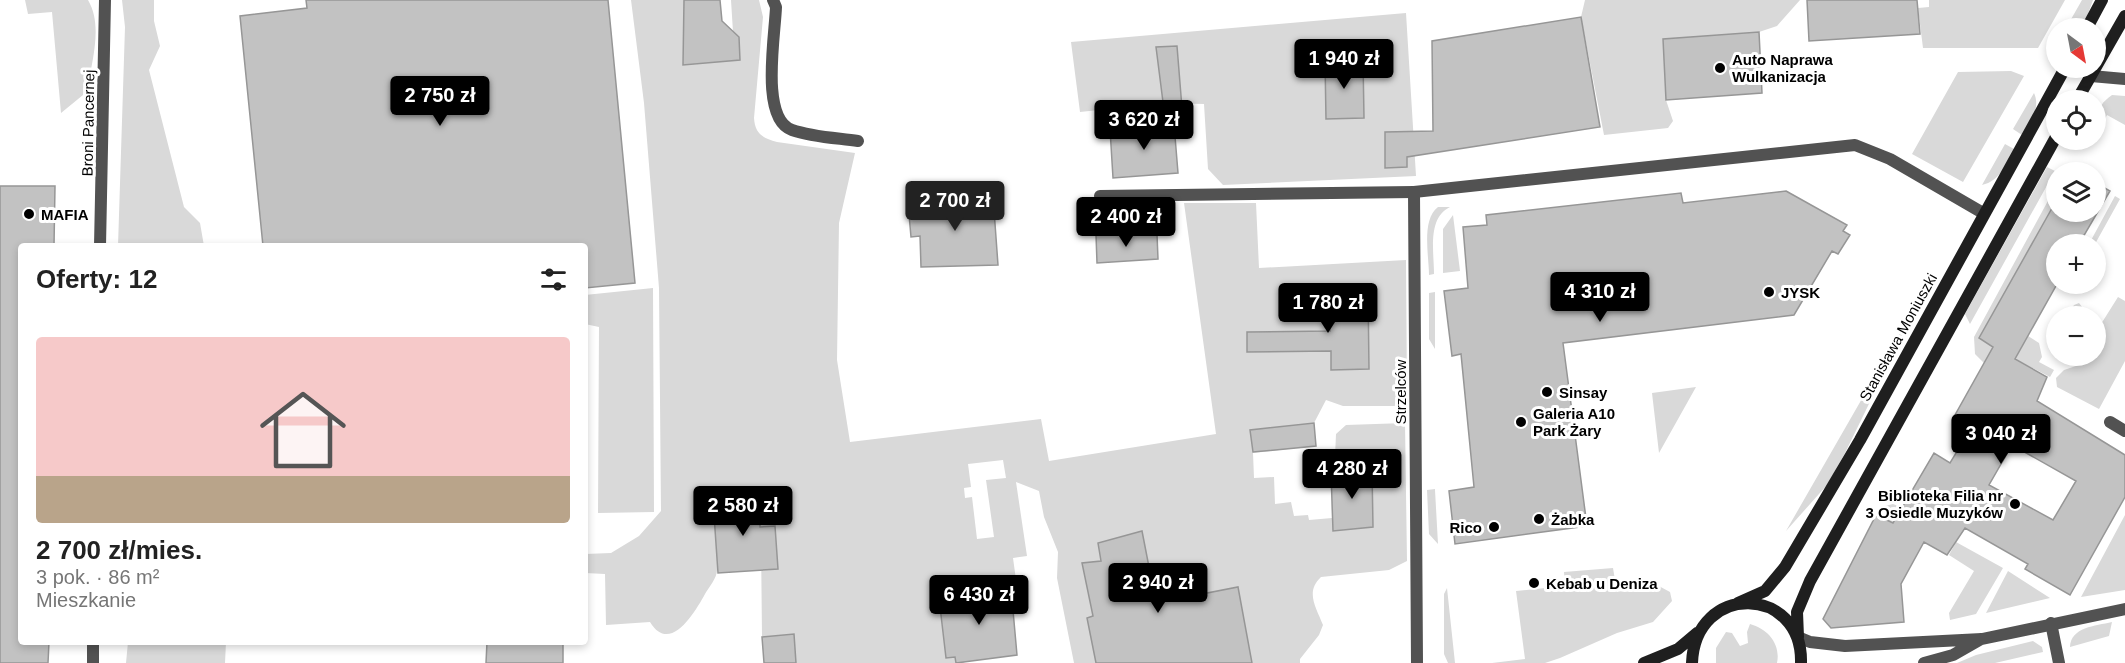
<!DOCTYPE html>
<html lang="pl">
<meta charset="utf-8">
<style>
:root{--surface:#fff;--page:#f6f6f6;--text:#222;--muted:#767676;--accent:#000}
body{margin:0;font-family:Helvetica,sans-serif;background:var(--page);color:var(--text);height:100vh;display:flex;flex-direction:column;font-size:22px;white-space:nowrap}
*{box-sizing:border-box;margin:0}
p{font-size:20px;color:var(--muted)}
.icon{flex:none;width:33px;height:33px;fill:none;stroke:currentColor;stroke-width:2;stroke-linecap:round;stroke-linejoin:round}
.map{position:relative;flex:1;overflow:hidden}
.details{position:absolute;left:18px;top:243px;width:570px;height:402px;display:flex;flex-direction:column;background:var(--surface);border-radius:6px;box-shadow:0 3px 9px #0003}
.details>*{flex:none}
.needle{width:39px;rotate:148deg}
.controls{position:absolute;left:2046px;top:18px;display:grid;gap:12px}
.controls a{display:grid;place-items:center;width:60px;height:60px;border-radius:50%;background:var(--surface);box-shadow:0 3px 9px #0003;font-size:30px}
.price{position:absolute;translate:-50% -51px;padding:0 14px;border-radius:6px;background:var(--accent);color:#fff;font-size:20px;line-height:39px;filter:drop-shadow(0 2px 3px #0008)}
.price::after{content:'';position:absolute;left:50%;top:36px;width:18px;height:14px;margin-left:-9px;background:inherit;clip-path:polygon(0 0,100% 0,50% 100%)}
.price.active{background:#222;color:#fff}
ul{padding:0;list-style:none}
li{display:grid;align-content:center;gap:12px;height:318px;padding:0 18px}
li span{display:grid;place-items:center;height:186px;border-radius:6px;color:#555}
li>.icon{margin-inline-start:auto}
span .icon{width:108px;height:108px;fill:#fffc;stroke-width:1}
li b{font-size:26px}
h2{display:flex;justify-content:space-between;align-items:center;height:72px;padding:0 18px;font-size:26px}
.map>svg:first-child{display:block}
.green{fill:#d9d9d9;fill-rule:evenodd}
.building{fill:#c2c2c2;stroke:#969696;stroke-width:1.5;fill-rule:evenodd}
.lines{fill:none;stroke-linecap:round;stroke-linejoin:round}
.lane{stroke:#525252;stroke-width:12}
.street{stroke:#525252;stroke-width:12}
.secondary{stroke:#1f1f1f;stroke-width:12}
.poi-dot{fill:#000;stroke:#fff;stroke-width:2}
.labels{text-anchor:middle;dominant-baseline:central;stroke-width:6;stroke-linejoin:round;paint-order:stroke}
.poi-label{font-size:15px;font-weight:bold;fill:#000;stroke:#fff;text-anchor:start}
.street-label{font-size:15px;fill:#000;stroke:#fff}
</style>
<div class="map">
<svg width="2125" height="663" viewBox="0 0 2125 663">
<rect width="100%" height="100%" fill="#fff"/>
<path class="green" d="M 25,0 L 88,0 C 103,25 92,60 88,87 L 83,95 L 61,113 L 52,12 L 28,14 Z
M 122,0 L 154,0 L 154,21 L 160,46 L 149,70 L 184,207 L 200,223 L 204,246 L 118,246 L 125,27 Z
M 631,0 L 684,0 L 683,65 L 740,60 L 733,32 L 731,0 L 759,0 L 763,17 L 754,118 C 755,134 763,138 777,142 L 855,153 L 839,223 L 837,360 L 850,442 L 1041,419 L 1049,461 L 1216,434 L 1184,203 L 1256,203 L 1259,268 L 1406,260 L 1407,396 L 1395,406 L 1343,406 L 1326,400 L 1314,423 L 1316,446 L 1253,453 L 1254,478 L 1274,477 L 1275,504 L 1291,502 L 1294,516 L 1308,515 L 1309,520 L 1332,518 L 1331,472 L 1335,457 L 1336,434 L 1346,425 L 1405,423 L 1407,561 L 1389,570 L 1321,577 C 1305,592 1316,607 1323,625 L 1319,635 L 1300,659 L 1300,663 L 1074,663 L 1057,578 L 1058,552 L 1044,517 L 1039,491 L 1016,482 L 1027,556 L 1013,558 L 1017,587 L 939,598 L 946,658 L 955,657 L 965,663 L 796,663 L 793,634 L 762,637 L 761,541 L 776,540 L 775,526 L 760,527 L 758,498 L 713,501 C 715,523 719,547 717,570 C 717,578 709,587 705,594 C 695,612 670,655 650,622 L 606,625 L 605,574 L 585,573 L 585,554 L 611,553 L 639,536 L 661,511 L 659,288 L 644,103 ZM 1003,460 L 1006,478 L 986,480 L 994,537 L 977,539 L 972,497 L 965,498 L 964,488 L 971,487 L 968,464 Z
M 1585,0 L 1800,0 L 1777,26 L 1759,32 L 1664,39 L 1666,100 L 1673,121 L 1668,128 L 1604,135 L 1581,17 Z
M 1929,0 L 2065,0 L 2038,48 L 1923,48 L 1918,8 L 1929,7 Z
M 2082,0 L 2093,0 L 2083,28 L 2066,28 Z
M 1406,13 L 1416,176 L 1223,185 L 1208,169 L 1204,104 L 1164,103 L 1080,112 L 1071,42 Z
M 2011,71 L 2024,76 L 1963,182 L 1912,154 L 1958,72 Z
M 2034,93 C 2041,108 2030,122 2022,135 L 2013,129 Z
M 2112,95 L 2125,96 L 2125,125 L 2107,115 L 2100,128 C 2096,112 2099,104 2112,95 Z
M 2005,144 L 2014,149 C 2006,164 2000,181 1982,185 Z
M 2047,167 L 2055,171 L 1970,324 L 1965,314 Z
M 2056,186 L 2056,201 L 1979,338 L 2004,354 L 1984,363 L 1975,354 L 1974,337 Z
M 2115,196 L 2120,199 L 2095,244 L 2089,244 Z
M 1438,207 L 1450,207 C 1427,218 1434,252 1434,274 L 1429,275 C 1429,256 1421,220 1438,207 Z
M 1453,215 L 1460,271 L 1443,273 L 1443,229 Z
M 653,288 L 654,512 L 598,513 L 599,327 L 585,324 L 585,295 Z
M 1925,289 L 1845,453 L 1827,485 L 1786,531 Z
M 1435,292 L 1435,349 L 1429,339 L 1429,293 Z
M 2118,297 L 2125,301 L 2125,361 L 2099,409 L 2057,387 L 2056,378 L 2064,370 L 2076,366 L 2080,356 L 2096,356 L 2096,332 Z
M 2079,303 L 2083,308 L 2079,316 L 2067,316 L 2074,305 Z
M 2028,336 L 2039,343 L 2042,357 L 2039,362 L 2054,370 L 2050,377 L 2015,359 Z
M 1696,387 L 1659,453 L 1652,393 Z
M 1435,489 L 1435,490 L 1438,544 L 1429,534 L 1427,490 Z
M 1893,504 L 1916,513 L 1905,529 L 1876,515 L 1881,507 Z
M 2125,515 L 2125,590 L 2081,597 Z
M 1956,542 L 2003,568 L 1976,614 L 1950,620 L 1949,613 L 1974,571 L 1949,555 Z
M 1613,568 L 1617,592 L 1657,585 L 1670,592 L 1672,601 L 1653,622 L 1617,633 L 1560,658 L 1545,663 L 1492,663 L 1525,659 L 1516,591 L 1565,586 L 1564,572 Z
M 2008,571 L 2050,598 L 1986,613 Z
M 1447,588 L 1455,663 L 1448,663 L 1444,654 L 1444,594 Z
M 2112,622 L 2109,636 L 2070,647 C 2071,627 2095,626 2112,622 Z
M 1750,624 C 1768,629 1781,644 1777,663 L 1716,663 L 1716,648 L 1726,632 L 1732,633 L 1740,646 L 1748,643 L 1747,632 Z
M 2033,641 L 2042,647 L 2043,652 L 1995,663 L 1957,663 L 1976,655 Z
M 128,642 L 226,642 L 225,663 L 126,663 Z"/>
<path class="building" d="M 306,0 L 608,0 L 635,283 L 585,288 L 585,246 L 263,246 L 240,16 L 307,8 Z
M 684,0 L 720,0 L 722,21 L 739,37 L 740,60 L 683,65 Z
M 1807,0 L 1917,0 L 1920,34 L 1809,41 Z
M 1581,17 L 1600,127 L 1407,157 L 1407,167 L 1385,168 L 1385,132 L 1433,131 L 1432,41 Z
M 1759,32 L 1762,93 L 1666,100 L 1663,39 Z
M 1177,46 L 1182,108 L 1164,110 L 1156,47 Z
M 1363,60 L 1364,118 L 1326,119 L 1325,61 Z
M 1174,124 L 1178,173 L 1113,178 L 1110,129 Z
M 2096,183 L 2110,191 L 2079,244 L 2056,244 L 2057,284 L 2015,359 L 2047,377 L 2037,401 L 2125,455 L 2125,497 L 2070,595 L 2025,569 L 2028,564 L 1965,528 L 1947,555 L 1924,542 L 1901,584 L 1904,622 L 1831,628 L 1823,619 L 1876,515 L 1893,523 L 1934,453 L 1950,463 L 1961,445 L 1971,424 L 1955,415 L 1993,347 L 1979,338 L 2056,201 L 2056,212 L 2096,212 ZM 2012,445 L 2076,481 L 2053,520 L 1989,485 Z
M 0,186 L 55,186 L 54,246 L 21,246 L 21,642 L 49,642 L 48,663 L 0,663 Z
M 1786,191 L 1847,225 L 1843,231 L 1850,235 L 1838,254 L 1832,251 L 1794,315 L 1563,343 L 1587,526 L 1455,544 L 1449,491 L 1474,487 L 1461,354 L 1452,356 L 1444,291 L 1468,288 L 1463,227 L 1487,225 L 1486,215 L 1681,193 L 1683,203 Z
M 993,196 L 998,265 L 921,267 L 920,236 L 911,237 L 908,203 Z
M 1157,234 L 1158,259 L 1097,263 L 1096,235 Z
M 1330,291 L 1368,291 L 1369,369 L 1331,370 L 1331,351 L 1247,352 L 1247,332 L 1330,331 Z
M 1314,423 L 1316,446 L 1253,452 L 1250,430 Z
M 1372,470 L 1373,527 L 1333,531 L 1331,472 Z
M 759,498 L 760,527 L 775,526 L 778,569 L 718,573 L 713,500 Z
M 1142,531 L 1156,603 L 1238,587 L 1252,663 L 1096,663 L 1087,618 L 1093,616 L 1082,563 L 1101,561 L 1098,543 Z
M 1011,588 L 1017,655 L 956,663 L 955,657 L 946,658 L 939,598 Z
M 794,634 L 796,663 L 764,663 L 762,637 Z
M 487,642 L 563,642 L 563,663 L 486,663 Z"/>
<g class="lines">
<path class="lane" d="M 773,0 L 776,7 C 775,36 760,119 792,130 C 812,137 837,138 858,141
M 1100,196 L 1414,192
M 2051,623 L 2059,663"/>
<path class="street" d="M 2091,76 L 2125,79
M 100,246 L 105,0
M 2110,422 L 2125,431
M 1798,637 L 1810,642 L 1845,646 L 1982,639 L 2125,609
M 93,663 L 93,642
M 1417,663 L 1414,192 L 1855,145 L 1890,159 L 1983,213
M 1924,663 L 1953,655 L 1981,639"/>
<path class="secondary" d="M 2087,28 L 2102,0
M 2077,100 L 2125,16
M 1738,603 L 1765,591 L 1785,567 L 1860,440 L 2065,68
M 1798,637 L 1797,612 L 1810,581 L 2056,137
M 1644,663 L 1678,649 L 1697,633
M 1692,663 C 1695,582 1803,585 1801,663"/>
</g>
<g class="poi-dot">
<circle cx="1720" cy="68" r="6"/>
<circle cx="29" cy="214" r="6"/>
<circle cx="1769" cy="292" r="6"/>
<circle cx="1547" cy="392" r="6"/>
<circle cx="1521" cy="422" r="6"/>
<circle cx="2015" cy="504" r="6"/>
<circle cx="1539" cy="519" r="6"/>
<circle cx="1494" cy="527" r="6"/>
<circle cx="1534" cy="583" r="6"/>
</g>
<g class="labels">
<g class="poi-label">
<text x="1732" y="59">Auto Naprawa<tspan x="1732" dy="17">Wulkanizacja</tspan></text>
<text x="41" y="214">MAFIA</text>
<text x="1781" y="292">JYSK</text>
<text x="1559" y="392">Sinsay</text>
<text x="1533" y="413">Galeria A10<tspan x="1533" dy="17">Park Żary</tspan></text>
<text x="2003" y="495" text-anchor="end">Biblioteka Filia nr<tspan x="2003" dy="17">3 Osiedle Muzyków</tspan></text>
<text x="1551" y="519">Żabka</text>
<text x="1482" y="527" text-anchor="end">Rico</text>
<text x="1546" y="583">Kebab u Deniza</text>
</g>
<g class="street-label">
<text transform="translate(88 123) rotate(-89)">Broni Pancernej</text>
<text transform="translate(1898 337) rotate(-61)">Stanisława Moniuszki</text>
<text transform="translate(1400 392) rotate(-90)">Strzelców</text>
</g>
</g>
</svg>
<div class="controls">
<a><svg class="needle" viewBox="-14 -14 28 28"><path d="M0-13l5 13h-10z" fill="#e53935"/><path d="M0 13l5-13h-10z" fill="#767676"/></svg></a>
<a><svg class="icon" aria-label="locate" viewBox="0 0 24 24"><circle cx="12" cy="12" r="6"/><path d="M12 2v4M12 18v4M2 12h4M18 12h4"/></svg></a>
<a><svg class="icon" aria-label="layers" viewBox="0 0 24 24"><path d="M12 4l9 5-9 5-9-5zM3 14l9 5 9-5"/></svg></a>
<a>+</a>
<a>−</a>
</div>
<b class="price" style="left:1344px;top:90px">1 940 zł</b>
<b class="price" style="left:440px;top:127px">2 750 zł</b>
<b class="price" style="left:1144px;top:151px">3 620 zł</b>
<b class="price active" style="left:955px;top:232px">2 700 zł</b>
<b class="price" style="left:1126px;top:248px">2 400 zł</b>
<b class="price" style="left:1600px;top:323px">4 310 zł</b>
<b class="price" style="left:1328px;top:334px">1 780 zł</b>
<b class="price" style="left:2001px;top:465px">3 040 zł</b>
<b class="price" style="left:1352px;top:500px">4 280 zł</b>
<b class="price" style="left:743px;top:537px">2 580 zł</b>
<b class="price" style="left:1158px;top:614px">2 940 zł</b>
<b class="price" style="left:979px;top:626px">6 430 zł</b>
<section class="details">
<h2>Oferty: 12<svg class="icon" aria-label="filters" viewBox="0 0 24 24"><path d="M4 7h16M4 17h16"/><circle cx="9" cy="7" r="2"/><circle cx="15" cy="17" r="2"/></svg></h2>
<ul>
<li><span style="background:linear-gradient(#f6c9c9 75%,#b9a48a 0)"><svg class="icon" aria-label="home" viewBox="0 0 24 24"><path d="M3 11l9-7 9 7M6 9v11h12V9"/></svg></span><div><b>2 700 zł/mies.</b><p>3 pok. · 86 m²</p><p>Mieszkanie</p></div></li>
</ul>
</section>
</div>
